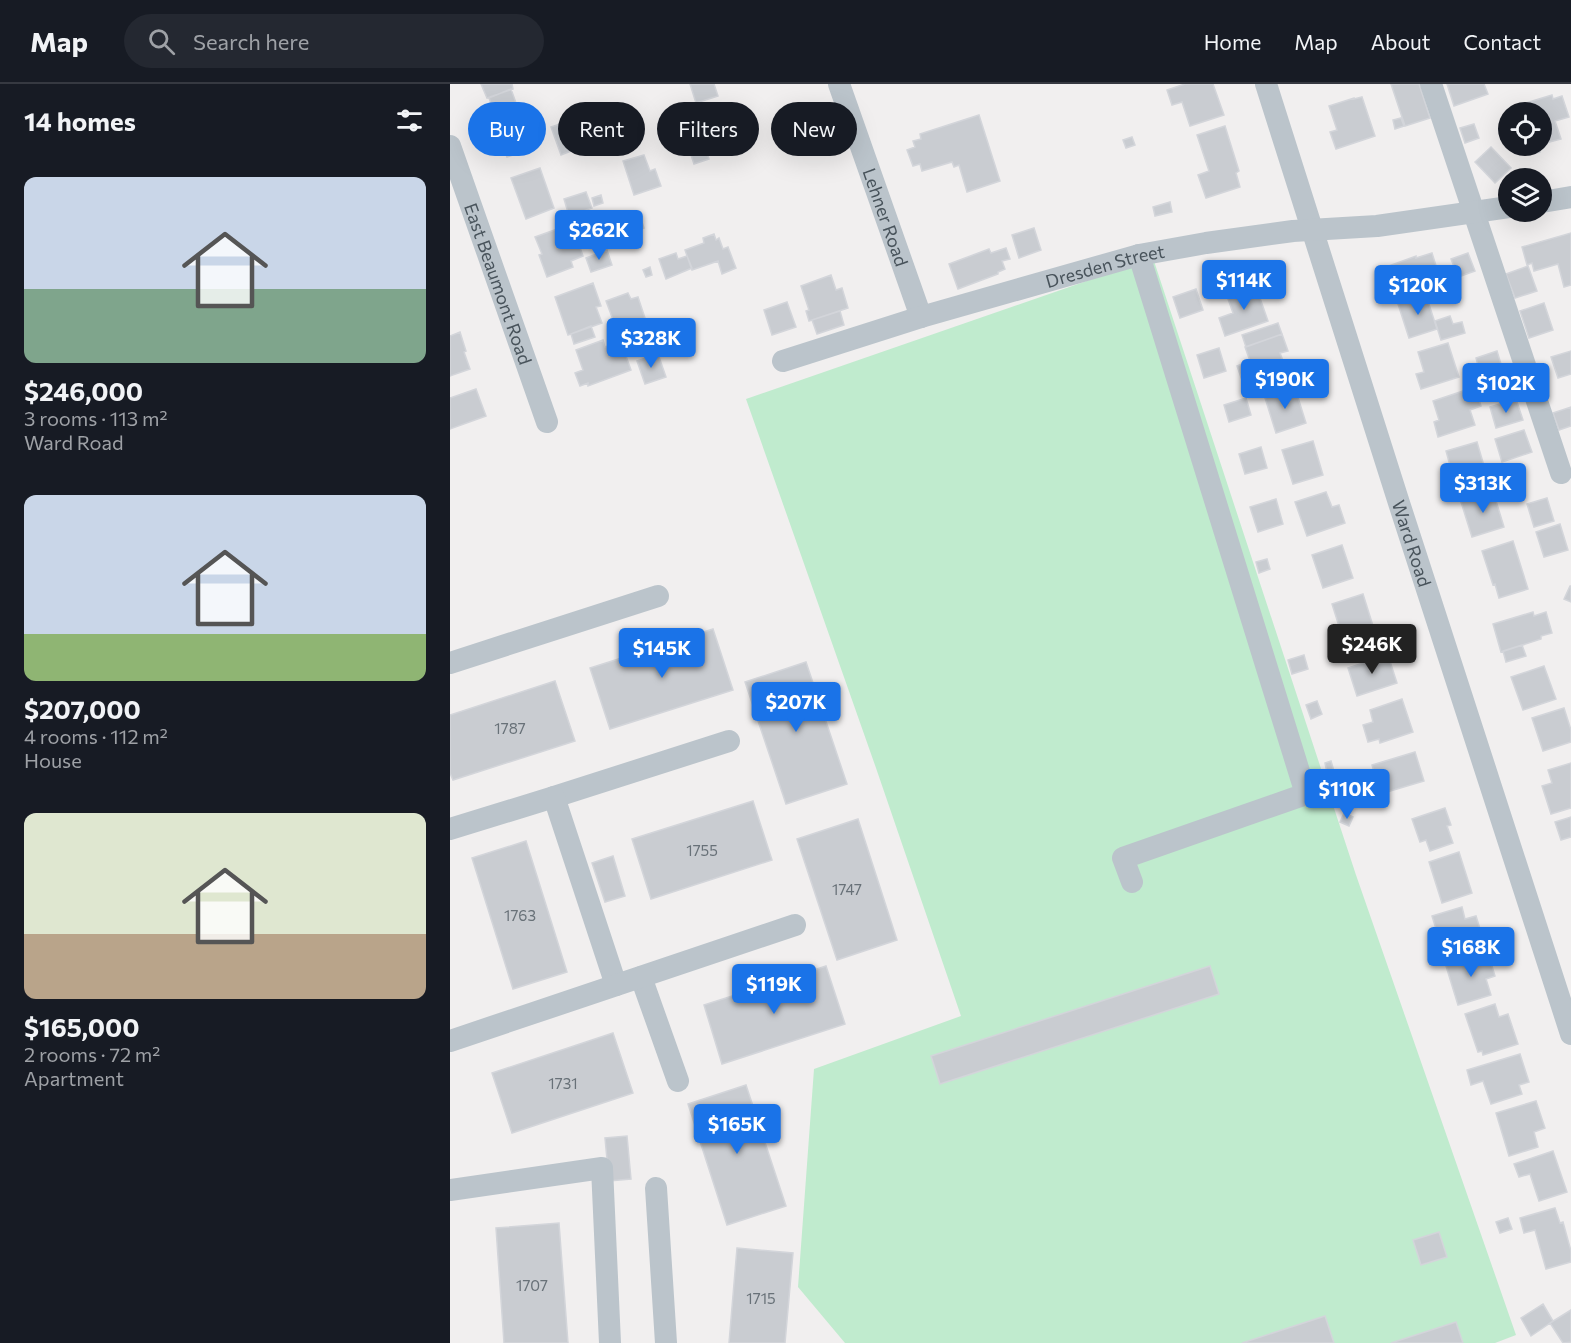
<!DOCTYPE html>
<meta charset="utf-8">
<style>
:root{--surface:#171b24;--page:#242831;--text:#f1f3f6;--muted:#9ea1a6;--line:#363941;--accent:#1a73e8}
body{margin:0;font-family:Commissioner,sans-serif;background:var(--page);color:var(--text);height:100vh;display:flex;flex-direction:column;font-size:22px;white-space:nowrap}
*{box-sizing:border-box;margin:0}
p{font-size:20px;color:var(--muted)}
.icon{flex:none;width:33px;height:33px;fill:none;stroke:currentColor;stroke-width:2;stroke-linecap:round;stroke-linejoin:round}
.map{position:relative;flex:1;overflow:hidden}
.drawer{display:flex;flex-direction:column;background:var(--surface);width:450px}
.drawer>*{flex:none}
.banner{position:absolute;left:18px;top:18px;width:570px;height:54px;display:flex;gap:12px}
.fabs{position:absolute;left:1048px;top:18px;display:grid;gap:12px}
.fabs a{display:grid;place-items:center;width:54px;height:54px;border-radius:50%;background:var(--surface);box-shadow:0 6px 24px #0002;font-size:30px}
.price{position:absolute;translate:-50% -51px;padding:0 14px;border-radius:6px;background:var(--accent);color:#fff;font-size:20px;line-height:39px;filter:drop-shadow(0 2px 3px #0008)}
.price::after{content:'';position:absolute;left:50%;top:36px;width:18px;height:14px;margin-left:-9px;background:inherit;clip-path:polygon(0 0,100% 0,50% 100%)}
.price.active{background:#222;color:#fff}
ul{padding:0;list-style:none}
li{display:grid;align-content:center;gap:12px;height:318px;padding:0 24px}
li span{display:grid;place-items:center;height:186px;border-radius:12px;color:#555}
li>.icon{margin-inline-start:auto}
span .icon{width:108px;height:108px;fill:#fffc;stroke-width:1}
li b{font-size:26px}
h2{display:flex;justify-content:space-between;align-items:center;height:72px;padding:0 24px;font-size:26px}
.tag{padding:0 21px;border-radius:27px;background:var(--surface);box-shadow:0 6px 24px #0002;font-size:21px;line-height:54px}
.tag.active{background:var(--accent);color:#fff}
header{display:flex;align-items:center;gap:36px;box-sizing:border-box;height:84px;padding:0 30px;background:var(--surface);border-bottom:2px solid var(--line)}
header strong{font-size:28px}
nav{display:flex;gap:33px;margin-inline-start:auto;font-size:21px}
.search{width:420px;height:54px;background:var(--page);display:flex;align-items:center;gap:15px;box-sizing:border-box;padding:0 21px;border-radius:33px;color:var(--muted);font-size:22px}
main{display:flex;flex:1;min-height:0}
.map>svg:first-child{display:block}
.green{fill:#c0ebce}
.building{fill:#c9ccd1;stroke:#d3d5da;stroke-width:1.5}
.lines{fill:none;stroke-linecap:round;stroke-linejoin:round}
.minor{stroke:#bbc4cb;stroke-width:22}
.labels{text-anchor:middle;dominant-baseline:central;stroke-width:5;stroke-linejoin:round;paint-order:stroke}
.number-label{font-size:15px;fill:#687178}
.street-label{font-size:18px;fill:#48535b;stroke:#fff}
</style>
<header>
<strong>Map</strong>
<div class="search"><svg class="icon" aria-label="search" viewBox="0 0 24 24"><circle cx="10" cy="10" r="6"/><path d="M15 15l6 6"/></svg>Search here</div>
<nav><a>Home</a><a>Map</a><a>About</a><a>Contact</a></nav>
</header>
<main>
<section class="drawer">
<h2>14 homes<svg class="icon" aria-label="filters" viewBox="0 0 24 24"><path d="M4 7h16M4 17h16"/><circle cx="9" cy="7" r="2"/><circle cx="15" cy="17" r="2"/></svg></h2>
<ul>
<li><span style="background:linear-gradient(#c9d6e8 60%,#7fa58c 0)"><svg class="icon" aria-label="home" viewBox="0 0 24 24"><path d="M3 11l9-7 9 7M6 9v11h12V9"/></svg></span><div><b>$246,000</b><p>3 rooms · 113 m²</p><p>Ward Road</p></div></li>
<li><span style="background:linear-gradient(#c9d6e8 75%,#8fb573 0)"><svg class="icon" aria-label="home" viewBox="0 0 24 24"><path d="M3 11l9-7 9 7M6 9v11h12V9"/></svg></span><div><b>$207,000</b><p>4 rooms · 112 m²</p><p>House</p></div></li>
<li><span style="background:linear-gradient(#dfe7d0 65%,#b9a48a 0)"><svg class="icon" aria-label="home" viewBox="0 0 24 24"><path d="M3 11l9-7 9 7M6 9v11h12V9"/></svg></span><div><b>$165,000</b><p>2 rooms · 72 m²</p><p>Apartment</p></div></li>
</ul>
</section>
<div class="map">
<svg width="1121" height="1259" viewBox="0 0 1121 1259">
<rect width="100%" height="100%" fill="#f1efef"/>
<path class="green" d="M 703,174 L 906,791 L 1066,1251 L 1045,1259 L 395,1259 L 348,1203 L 364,985 L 511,932 L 426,684 L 296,315 Z"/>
<path class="building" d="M 31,0 L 62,0 L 63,5 L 37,14 Z
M 240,0 L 264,0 L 268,12 L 246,19 Z
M 735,0 L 763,0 L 774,31 L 740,42 L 732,18 L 722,21 L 717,6 Z
M 941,0 L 969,0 L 980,34 L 955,42 Z
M 997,0 L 1034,0 L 1038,10 L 1004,22 Z
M 61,5 L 66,19 L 44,27 L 39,14 Z
M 1102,11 L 1103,15 L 1112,12 L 1119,33 L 1105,37 L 1111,55 L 1092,60 L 1092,28 L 1065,28 L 1063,23 Z
M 912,13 L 925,52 L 886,65 L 880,48 L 887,46 L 879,22 L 904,14 L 904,15 Z
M 71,28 L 84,64 L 57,73 L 44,37 Z
M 529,31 L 550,97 L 517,108 L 509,81 L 504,83 L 502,78 L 472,87 L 470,80 L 463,82 L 457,66 L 465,63 L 463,57 L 471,55 L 470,50 Z
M 951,34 L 954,42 L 945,45 L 943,36 Z
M 125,35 L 134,62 L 111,71 L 101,43 Z
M 1024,40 L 1029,54 L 1015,59 L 1010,44 Z
M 775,42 L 789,87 L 786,89 L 790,103 L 756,114 L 748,91 L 759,87 L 747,51 Z
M 251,51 L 259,75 L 244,80 L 236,56 Z
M 682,53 L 685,61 L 676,64 L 673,56 Z
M 1076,62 L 1088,62 L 1090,68 L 1079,71 Z
M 1041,63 L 1061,84 L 1045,99 L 1025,78 Z
M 194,71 L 200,87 L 205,85 L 211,102 L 184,111 L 173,77 Z
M 90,84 L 104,124 L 76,135 L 61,94 Z
M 136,108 L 142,124 L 119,132 L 114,115 Z
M 151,111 L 153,119 L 144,122 L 142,114 Z
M 720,118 L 722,128 L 705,132 L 703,123 Z
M 189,129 L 194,144 L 183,148 L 178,133 Z
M 110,144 L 111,148 L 123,144 L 133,172 L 121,177 L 123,183 L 97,193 L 89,171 L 92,170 L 85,153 Z
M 584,144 L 591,166 L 569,174 L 562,151 Z
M 1121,149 L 1121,201 L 1114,203 L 1108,180 L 1084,187 L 1082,179 L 1077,181 L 1072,163 Z
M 264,150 L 266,156 L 269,154 L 273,165 L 278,163 L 286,184 L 272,190 L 268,177 L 242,186 L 235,166 L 254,159 L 253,154 Z
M 556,164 L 560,175 L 552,177 L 555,185 L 548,188 L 548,190 L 508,205 L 499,180 L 539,165 L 541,169 Z
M 157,166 L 162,181 L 141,188 L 136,174 Z
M 226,169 L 228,175 L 237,172 L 242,184 L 216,195 L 209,175 Z
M 982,169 L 988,188 L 978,191 L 982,201 L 948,213 L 936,183 L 966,172 L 966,174 Z
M 1018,169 L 1025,187 L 1008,193 L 1001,175 Z
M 1078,182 L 1087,207 L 1065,214 L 1056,190 Z
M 200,183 L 202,191 L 196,193 L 193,186 Z
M 381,191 L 386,206 L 392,204 L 398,224 L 359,237 L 356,227 L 359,226 L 351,202 Z
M 804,197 L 818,237 L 775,252 L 769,234 L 783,229 L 777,212 L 798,206 L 796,200 Z
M 143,199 L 151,222 L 146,223 L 152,239 L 118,251 L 105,213 Z
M 746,205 L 753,226 L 730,234 L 723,213 Z
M 178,209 L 181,215 L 188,213 L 195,234 L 166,244 L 156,217 Z
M 976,211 L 987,245 L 959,254 L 948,220 Z
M 337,218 L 346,243 L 322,251 L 314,226 Z
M 1094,219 L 1103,246 L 1079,254 L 1070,227 Z
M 390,227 L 394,241 L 367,250 L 362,236 Z
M 1000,232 L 1003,240 L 1012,238 L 1015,249 L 991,256 L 985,237 Z
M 828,239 L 832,250 L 796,263 L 792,251 Z
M 141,242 L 145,253 L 124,260 L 121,250 Z
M 10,248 L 16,267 L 14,268 L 20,285 L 0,292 L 0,252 Z
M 832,250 L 838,267 L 830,269 L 837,287 L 794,302 L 787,282 L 800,277 L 795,263 Z
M 153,256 L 155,263 L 171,258 L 181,286 L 138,302 L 138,299 L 130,302 L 125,289 L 133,286 L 126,266 Z
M 998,259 L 1009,293 L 971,305 L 966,290 L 974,288 L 968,268 Z
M 769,264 L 776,287 L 754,294 L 747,271 Z
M 1047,267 L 1054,290 L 1032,296 L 1026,274 Z
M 1121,267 L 1121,290 L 1108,294 L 1101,273 Z
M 208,270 L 216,293 L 195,300 L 187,277 Z
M 1025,303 L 1031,322 L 1020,326 L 1025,341 L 988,353 L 984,338 L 989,336 L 983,317 Z
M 845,304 L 856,339 L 826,349 L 815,314 Z
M 26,305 L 36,332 L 0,345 L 0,314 Z
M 796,314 L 801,331 L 779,338 L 774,321 Z
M 1066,315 L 1073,336 L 1046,344 L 1040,323 Z
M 1121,323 L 1121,342 L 1109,346 L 1103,329 Z
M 1074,346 L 1082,368 L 1052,378 L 1045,355 Z
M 863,357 L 873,391 L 843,400 L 832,366 Z
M 1027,358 L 1037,392 L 999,403 L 995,387 L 1001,385 L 996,367 Z
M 811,363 L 817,384 L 795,390 L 789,370 Z
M 1043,407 L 1054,443 L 1022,453 L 1011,418 Z
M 876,408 L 882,423 L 889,421 L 895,439 L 857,452 L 845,418 Z
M 1097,414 L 1104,437 L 1084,443 L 1077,420 Z
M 826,415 L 833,440 L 808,448 L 800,423 Z
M 1110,440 L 1118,466 L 1094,473 L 1086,448 Z
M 1063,457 L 1078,505 L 1049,514 L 1045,500 L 1043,501 L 1032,467 Z
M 892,461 L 903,494 L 873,504 L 862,471 Z
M 817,475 L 820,485 L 809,489 L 806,478 Z
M 1120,502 L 1121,502 L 1121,518 L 1114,515 Z
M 913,510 L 924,545 L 893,555 L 882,520 Z
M 1083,528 L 1084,532 L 1096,528 L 1102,549 L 1091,552 L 1091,555 L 1051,568 L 1043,540 Z
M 263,545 L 283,606 L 160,645 L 140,584 Z
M 1072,561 L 1076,572 L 1056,578 L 1053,567 Z
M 854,571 L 858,585 L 842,590 L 838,576 Z
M 938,571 L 947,599 L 907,612 L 898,584 Z
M 356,578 L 397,700 L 336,720 L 295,598 Z
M 1094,582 L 1106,615 L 1073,626 L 1061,593 Z
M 105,597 L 125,657 L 3,696 L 0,689 L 0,631 Z
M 952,615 L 963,648 L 930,659 L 929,655 L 918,658 L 913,641 L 923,638 L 920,626 Z
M 867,617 L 872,630 L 861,635 L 856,621 Z
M 1114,624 L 1121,646 L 1121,658 L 1093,667 L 1082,634 Z
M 965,668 L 974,697 L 930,710 L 922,681 Z
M 881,677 L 884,687 L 877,689 L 875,679 Z
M 1121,679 L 1121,724 L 1101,730 L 1092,702 L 1102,699 L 1098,686 Z
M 303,717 L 322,776 L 201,815 L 182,755 Z
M 995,724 L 1001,741 L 997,742 L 1003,759 L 980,767 L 976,756 L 970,758 L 962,735 Z
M 894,729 L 903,733 L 899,742 L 890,738 Z
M 1121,733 L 1121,753 L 1111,756 L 1105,738 Z
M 408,735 L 447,856 L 387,876 L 347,755 Z
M 76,757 L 117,888 L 63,905 L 22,774 Z
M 1009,768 L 1022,809 L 992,819 L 979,778 Z
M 163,772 L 175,812 L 155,818 L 142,779 Z
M 1012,823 L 1015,835 L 1026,832 L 1035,861 L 1001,872 L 1000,869 L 994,871 L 982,832 Z
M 1038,869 L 1045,892 L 1036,895 L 1041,911 L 1008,921 L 996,882 Z
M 376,882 L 395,940 L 272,980 L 254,921 Z
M 760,882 L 769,910 L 490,1000 L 481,972 Z
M 1045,920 L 1049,933 L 1058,930 L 1068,960 L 1033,971 L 1032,967 L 1028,968 L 1015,930 Z
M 163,949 L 183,1009 L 62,1049 L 42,989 Z
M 1070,970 L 1079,998 L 1069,1001 L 1072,1010 L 1041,1020 L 1033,997 L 1021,1001 L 1017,986 Z
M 296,1001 L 336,1122 L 277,1141 L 238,1020 Z
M 1086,1017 L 1095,1044 L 1084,1048 L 1088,1063 L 1059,1072 L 1046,1029 Z
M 177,1052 L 181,1095 L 159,1097 L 155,1054 Z
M 1103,1067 L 1117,1108 L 1089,1117 L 1080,1090 L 1069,1093 L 1064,1080 Z
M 1105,1124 L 1110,1139 L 1113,1138 L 1121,1167 L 1121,1178 L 1096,1185 L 1085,1146 L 1074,1149 L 1070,1134 Z
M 1058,1134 L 1062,1145 L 1050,1149 L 1046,1138 Z
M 109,1139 L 118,1259 L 54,1259 L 46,1144 Z
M 989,1148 L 997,1173 L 971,1181 L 963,1156 Z
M 287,1164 L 343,1169 L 335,1259 L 279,1259 Z
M 1093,1220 L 1103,1237 L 1081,1252 L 1071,1234 Z
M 1121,1226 L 1121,1258 L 1113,1259 L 1100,1239 Z
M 875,1232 L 884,1259 L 792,1259 Z
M 1006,1238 L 1013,1259 L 941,1259 Z"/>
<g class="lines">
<g class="minor">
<path id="s1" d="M 389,0 L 471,233"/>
<path id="s2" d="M 816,0 L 949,419 L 1121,950"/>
<path d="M 981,0 L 1111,389"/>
<path id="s3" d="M 0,62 L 97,338"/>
<path d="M 1092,118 L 1121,113"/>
<path id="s4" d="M 333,277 L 471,233 L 689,171 L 756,159 L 843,147 L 927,142 L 1059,123"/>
<path d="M 0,579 L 208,512"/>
<path d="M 104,713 L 279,657"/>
<path d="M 0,745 L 104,713 L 166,901"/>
<path d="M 682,798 L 673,774 L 856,710 L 689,171"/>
<path d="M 191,893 L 228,997"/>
<path d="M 0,957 L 345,841"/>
<path d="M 206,1104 L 216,1259"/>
<path d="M 0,1106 L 152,1084 L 160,1259"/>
</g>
</g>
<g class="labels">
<g class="number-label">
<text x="60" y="644">1787</text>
<text x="252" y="766">1755</text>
<text x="397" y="805">1747</text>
<text x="70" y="831">1763</text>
<text x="113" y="999">1731</text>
<text x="82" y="1201">1707</text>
<text x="311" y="1214">1715</text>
</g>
<g class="street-label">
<text stroke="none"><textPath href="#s1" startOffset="141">Lehner Road</textPath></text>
<text stroke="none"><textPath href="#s4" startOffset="336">Dresden Street</textPath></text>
<text stroke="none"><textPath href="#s3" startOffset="146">East Beaumont Road</textPath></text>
<text stroke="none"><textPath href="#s2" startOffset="482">Ward Road</textPath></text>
</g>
</g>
</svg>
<div class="fabs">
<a><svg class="icon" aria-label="locate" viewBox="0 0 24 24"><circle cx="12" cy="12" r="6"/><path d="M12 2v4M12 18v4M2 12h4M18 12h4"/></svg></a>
<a><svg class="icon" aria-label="layers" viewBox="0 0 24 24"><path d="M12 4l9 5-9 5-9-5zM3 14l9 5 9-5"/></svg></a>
</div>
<b class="price" style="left:149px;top:177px">$262K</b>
<b class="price" style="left:794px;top:227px">$114K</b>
<b class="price" style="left:968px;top:232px">$120K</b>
<b class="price" style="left:201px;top:285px">$328K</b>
<b class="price" style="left:835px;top:326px">$190K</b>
<b class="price" style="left:1056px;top:330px">$102K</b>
<b class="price" style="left:1033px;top:430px">$313K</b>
<b class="price active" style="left:922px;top:591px">$246K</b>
<b class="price" style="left:212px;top:595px">$145K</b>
<b class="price" style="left:346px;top:649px">$207K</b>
<b class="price" style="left:897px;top:736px">$110K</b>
<b class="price" style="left:1021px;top:894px">$168K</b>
<b class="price" style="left:324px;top:931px">$119K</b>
<b class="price" style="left:287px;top:1071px">$165K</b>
<div class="banner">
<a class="tag active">Buy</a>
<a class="tag">Rent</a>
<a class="tag">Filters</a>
<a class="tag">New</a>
</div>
</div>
</main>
